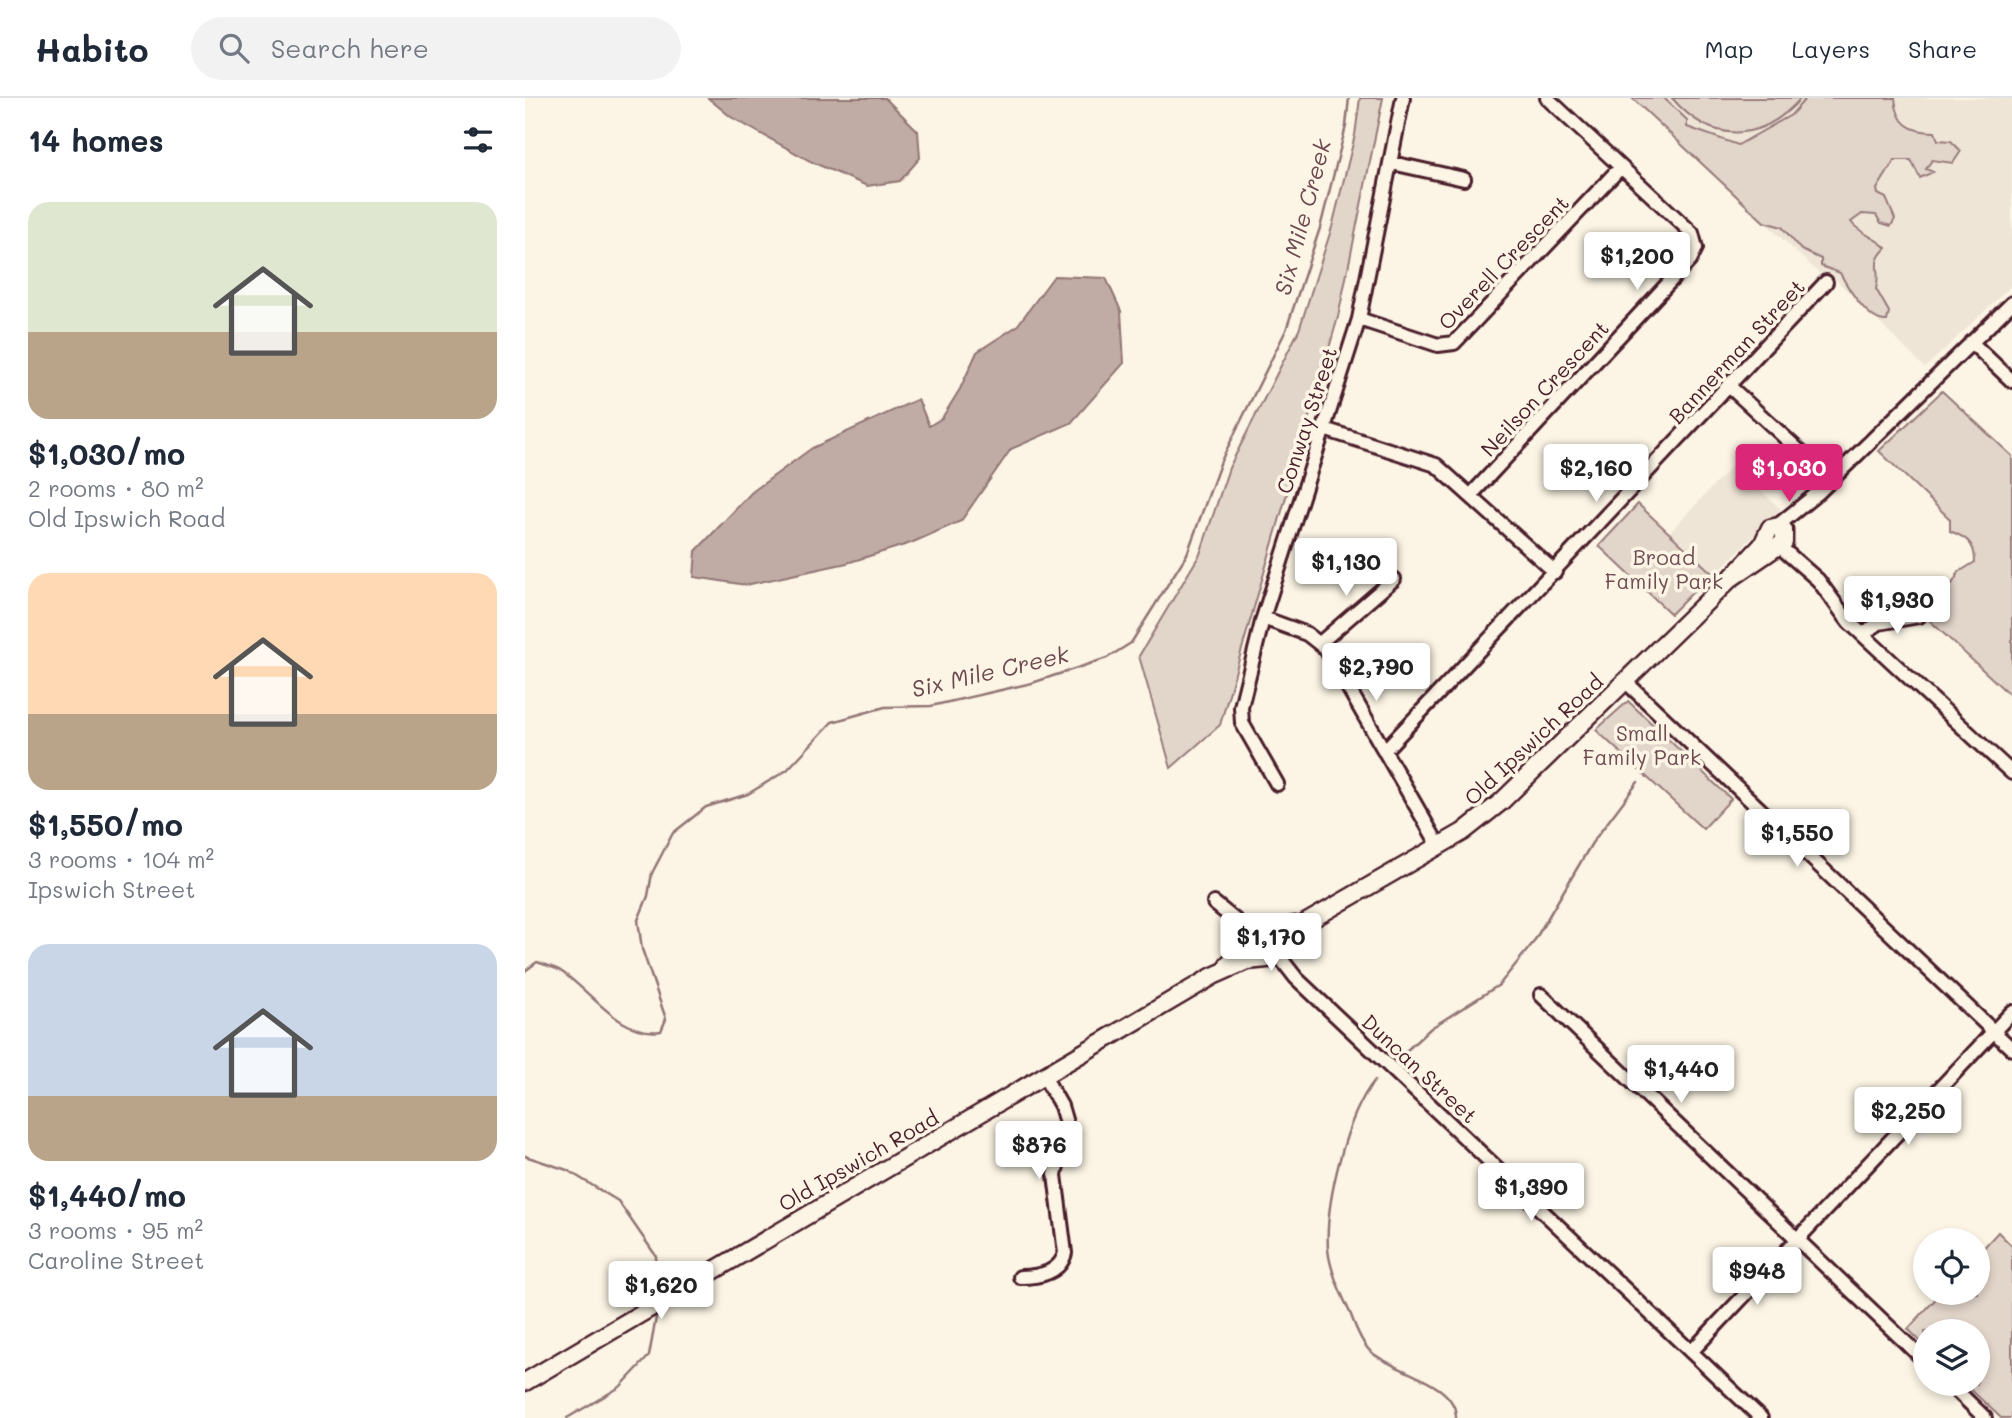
<!DOCTYPE html>
<meta charset="utf-8">
<style>
:root{--surface:#fff;--page:#f2f2f3;--text:#1f2937;--muted:#747a83;--line:#e0e1e3;--accent:#db2777}
body{margin:0;font-family:Mali,sans-serif;background:var(--page);color:var(--text);height:100vh;display:flex;flex-direction:column;font-size:26px;white-space:nowrap}
*{box-sizing:border-box;margin:0}
p{font-size:23px;color:var(--muted)}
.icon{flex:none;width:38px;height:38px;fill:none;stroke:currentColor;stroke-width:2;stroke-linecap:round;stroke-linejoin:round}
.map{position:relative;flex:1;overflow:hidden}
.panel{display:flex;flex-direction:column;background:var(--surface);width:525px}
.panel>*{flex:none}
.fabs{position:absolute;left:1388px;top:1130px;display:grid;gap:14px}
.fabs a{display:grid;place-items:center;width:77px;height:77px;border-radius:50%;background:var(--surface);box-shadow:0 4px 10px #0003;font-size:35px}
.price{position:absolute;translate:-50% -60px;padding:0 16px;border-radius:7px;background:#fff;color:#222;font-size:23px;line-height:46px;filter:drop-shadow(0 2px 4px #0008)}
.price::after{content:'';position:absolute;left:50%;top:42px;width:21px;height:16px;margin-left:-10px;background:inherit;clip-path:polygon(0 0,100% 0,50% 100%)}
.price.selected{background:var(--accent);color:#fff}
ul{padding:0;list-style:none}
li{display:grid;align-content:center;gap:14px;height:371px;padding:0 28px}
li span{display:grid;place-items:center;height:217px;border-radius:21px;color:#555}
li>.icon{margin-inline-start:auto}
span .icon{width:126px;height:126px;fill:#fffc;stroke-width:1}
li b{font-size:30px}
h2{display:flex;justify-content:space-between;align-items:center;height:84px;padding:0 28px;font-size:30px}
header{display:flex;align-items:center;gap:42px;box-sizing:border-box;height:98px;padding:0 35px;background:var(--surface);border-bottom:2px solid var(--line)}
header strong{font-size:33px}
nav{display:flex;gap:38px;margin-inline-start:auto;font-size:24px}
.search{width:490px;height:63px;background:var(--page);display:flex;align-items:center;gap:18px;box-sizing:border-box;padding:0 24px;border-radius:38px;color:var(--muted);font-size:26px}
main{display:flex;flex:1;min-height:0}
.map>svg:first-child{display:block}
.built{fill:#eee5d7}
.green{fill:#e2d5ca;stroke:#967a7a;stroke-width:2}
.water{fill:#c0aca5;stroke:#917474;stroke-width:2}
.lines{fill:none;stroke-linecap:round;stroke-linejoin:round}
.stream{stroke:#917474;stroke-width:2.5}
.minor-casing{stroke:#4a1f2b;stroke-width:18}
.major-casing{stroke:#4a1f2b;stroke-width:21}
.minor{stroke:#fcf5e5;stroke-width:12}
.major{stroke:#fcf5e5;stroke-width:16}
.labels{text-anchor:middle;dominant-baseline:central;stroke-width:7;stroke-linejoin:round;paint-order:stroke}
.street-label{font-size:21px;fill:#4a1f2b;stroke:#fcf5e5}
.park-label{font-size:21px;fill:#704c53;stroke:#fcf5e5}
.water-label{font-size:23px;font-style:italic;fill:#6d4950;stroke:#fcf5e5}
</style>
<header>
<strong>Habito</strong>
<div class="search"><svg class="icon" aria-label="search" viewBox="0 0 24 24"><circle cx="10" cy="10" r="6"/><path d="M15 15l6 6"/></svg>Search here</div>
<nav><a>Map</a><a>Layers</a><a>Share</a></nav>
</header>
<main>
<section class="panel">
<h2>14 homes<svg class="icon" aria-label="filters" viewBox="0 0 24 24"><path d="M4 7h16M4 17h16"/><circle cx="9" cy="7" r="2"/><circle cx="15" cy="17" r="2"/></svg></h2>
<ul>
<li><span style="background:linear-gradient(#dfe7d0 60%,#b9a48a 0)"><svg class="icon" aria-label="home" viewBox="0 0 24 24"><path d="M3 11l9-7 9 7M6 9v11h12V9"/></svg></span><div><b>$1,030/mo</b><p>2 rooms · 80 m²</p><p>Old Ipswich Road</p></div></li>
<li><span style="background:linear-gradient(#ffd9b3 65%,#b9a48a 0)"><svg class="icon" aria-label="home" viewBox="0 0 24 24"><path d="M3 11l9-7 9 7M6 9v11h12V9"/></svg></span><div><b>$1,550/mo</b><p>3 rooms · 104 m²</p><p>Ipswich Street</p></div></li>
<li><span style="background:linear-gradient(#c9d6e8 70%,#b9a48a 0)"><svg class="icon" aria-label="home" viewBox="0 0 24 24"><path d="M3 11l9-7 9 7M6 9v11h12V9"/></svg></span><div><b>$1,440/mo</b><p>3 rooms · 95 m²</p><p>Caroline Street</p></div></li>
</ul>
</section>
<div class="map">
<svg width="1487" height="1320" viewBox="0 0 1487 1320">
<rect width="100%" height="100%" fill="#fcf5e5"/>
<filter id="ink" filterUnits="userSpaceOnUse"><feTurbulence type="fractalNoise" baseFrequency=".0143" numOctaves="2"/><feDisplacementMap in="SourceGraphic" scale="14" xChannelSelector="R" yChannelSelector="G"/><feConvolveMatrix kernelMatrix="1 2 1 2 8 2 1 2 1" color-interpolation-filters="sRGB"/></filter>
<g filter="url(#ink)">
<path class="built" d="M 1107,0 L 1487,0 L 1487,187 L 1400,270 L 1304,175 L 1299,180 Z
M 1208,367 L 1256,411 L 1189,477 L 1144,435 Z"/>
<path class="green" d="M 835,0 L 858,0 L 813,219 L 695,627 L 646,670 L 614,558 L 675,456 L 704,370 L 774,232 L 807,129 L 830,37 Z
M 1107,0 L 1139,0 L 1162,22 L 1162,29 L 1213,47 L 1266,17 L 1281,0 L 1370,0 C 1372,26 1385,34 1410,34 L 1413,42 L 1426,43 L 1436,53 L 1428,65 L 1407,62 L 1401,71 L 1408,74 L 1395,80 L 1386,62 L 1370,62 L 1352,91 L 1353,96 L 1361,100 L 1370,121 L 1366,128 L 1356,125 L 1351,117 L 1337,116 L 1326,124 C 1334,135 1350,139 1361,150 C 1344,167 1357,170 1351,191 L 1364,214 L 1362,223 C 1344,225 1323,190 1315,175 L 1296,168 L 1296,161 L 1276,152 L 1257,129 L 1239,124 Z
M 1147,0 L 1276,0 C 1236,45 1187,47 1147,0 Z
M 1417,293 L 1487,358 L 1487,599 L 1404,522 C 1399,510 1401,503 1407,493 L 1423,493 L 1434,474 L 1450,464 C 1450,445 1442,440 1425,433 L 1425,421 L 1354,353 Z
M 1113,406 L 1187,475 L 1146,516 L 1074,448 Z
M 1103,603 L 1206,701 L 1178,731 L 1071,632 Z
M 1473,1134 L 1487,1148 L 1487,1320 L 1476,1320 L 1440,1286 L 1452,1286 L 1452,1234 L 1400,1234 L 1400,1248 L 1383,1231 L 1416,1195 L 1452,1195 L 1453,1156 Z"/>
<path class="water" d="M 183,0 L 360,0 L 393,33 L 395,60 L 375,83 L 342,88 L 287,64 L 206,19 Z
M 529,178 L 581,180 L 596,213 L 599,265 L 546,325 L 486,351 L 436,423 L 386,445 L 322,465 L 221,487 L 169,479 L 171,453 L 227,394 L 287,350 L 393,301 L 404,328 L 417,320 L 435,291 L 452,254 L 492,228 Z"/>
<g class="lines">
<path class="stream" d="M 0,873 L 12,864 C 20,867 30,869 37,874 C 68,895 95,939 136,933 L 141,921 L 117,851 L 113,822 L 123,798 L 127,775 L 148,735 L 181,709 L 223,696 L 262,672 L 307,624 L 360,609 L 406,608 L 507,585 L 582,560 L 606,545 L 662,456 L 696,363 L 761,232 L 795,130 L 821,28 L 824,0
M 879,955 L 906,930 L 974,887 L 1008,845 L 1067,745 L 1113,684
M 850,982 C 821,1017 800,1106 803,1151 C 805,1173 817,1197 826,1217 C 830,1228 837,1246 846,1254 C 869,1274 932,1284 931,1320
M 0,1058 L 42,1072 L 93,1103 L 131,1158 L 132,1197
M 42,1320 L 95,1289 L 124,1258 L 132,1214"/>
<g class="minor-casing">
<path id="minor" d="M 867,65 L 939,81
M 834,221 L 913,247 L 929,245 L 1096,69
M 1446,244 L 1487,283
M 1204,288 L 1306,382
M 799,331 L 911,367 L 1030,474
M 946,397 L 1165,162 L 1171,150 L 1167,135 L 1022,0
M 1252,428 L 1294,394 L 1487,205
M 1253,447 L 1293,482 L 1324,524 L 1487,675
M 738,520 L 782,536 L 801,551 L 914,748
M 1339,535 L 1354,525 L 1394,518
M 795,545 L 869,481
M 1100,583 L 1487,951
M 859,653 L 1301,184
M 752,686 L 717,625 L 716,609 L 738,520 L 834,221 L 878,0
M 689,805 L 716,827 L 735,834
M 750,853 L 771,880 L 1236,1320
M 1016,897 L 1400,1263
M 495,1179 C 513,1179 535,1175 540,1155 L 530,1077 L 541,1025 L 536,1008 L 519,978
M 1166,1254 L 1487,914
M 1425,1286 L 1460,1320"/>
</g>
<g class="major-casing">
<path id="major" d="M 703,866 L 718,853 L 731,836 L 770,827
M 0,1284 L 688,878 L 722,863 L 742,861 L 755,844 L 782,824 L 938,734 L 976,704 L 1205,481 L 1237,447 L 1245,430 L 1254,428 L 1259,432 L 1259,444 L 1205,481"/>
</g>
<use href="#minor" class="minor"/>
<use href="#major" class="major"/>
</g>
</g>
<g class="labels">
<g class="street-label">
<text transform="translate(978 164) rotate(-46)">Overell Crescent</text>
<text transform="translate(1211 253) rotate(-47)">Bannerman Street</text>
<text transform="translate(1019 290) rotate(-47)">Neilson Crescent</text>
<text transform="translate(781 322) rotate(-72)">Conway Street</text>
<text transform="translate(1008 641) rotate(-43)">Old Ipswich Road</text>
<text transform="translate(895 970) rotate(43)">Duncan Street</text>
<text transform="translate(333 1062) rotate(-30)">Old Ipswich Road</text>
</g>
<g class="park-label">
<text x="1139" y="458">Broad<tspan x="1139" dy="24">Family Park</tspan></text>
<text x="1117" y="634">Small<tspan x="1117" dy="24">Family Park</tspan></text>
</g>
<g class="water-label">
<text transform="translate(777 119) rotate(-75)">Six Mile Creek</text>
<text transform="translate(465 573) rotate(-13)">Six Mile Creek</text>
</g>
</g>
</svg>
<div class="fabs">
<a><svg class="icon" aria-label="locate" viewBox="0 0 24 24"><circle cx="12" cy="12" r="6"/><path d="M12 2v4M12 18v4M2 12h4M18 12h4"/></svg></a>
<a><svg class="icon" aria-label="layers" viewBox="0 0 24 24"><path d="M12 4l9 5-9 5-9-5zM3 14l9 5 9-5"/></svg></a>
</div>
<b class="price" style="left:1112px;top:194px">$1,200</b>
<b class="price" style="left:1071px;top:406px">$2,160</b>
<b class="price selected" style="left:1264px;top:406px">$1,030</b>
<b class="price" style="left:821px;top:500px">$1,130</b>
<b class="price" style="left:1372px;top:538px">$1,930</b>
<b class="price" style="left:851px;top:605px">$2,790</b>
<b class="price" style="left:1272px;top:771px">$1,550</b>
<b class="price" style="left:746px;top:875px">$1,170</b>
<b class="price" style="left:1156px;top:1007px">$1,440</b>
<b class="price" style="left:1383px;top:1049px">$2,250</b>
<b class="price" style="left:514px;top:1083px">$876</b>
<b class="price" style="left:1006px;top:1125px">$1,390</b>
<b class="price" style="left:1232px;top:1209px">$948</b>
<b class="price" style="left:136px;top:1223px">$1,620</b>
</div>
</main>
